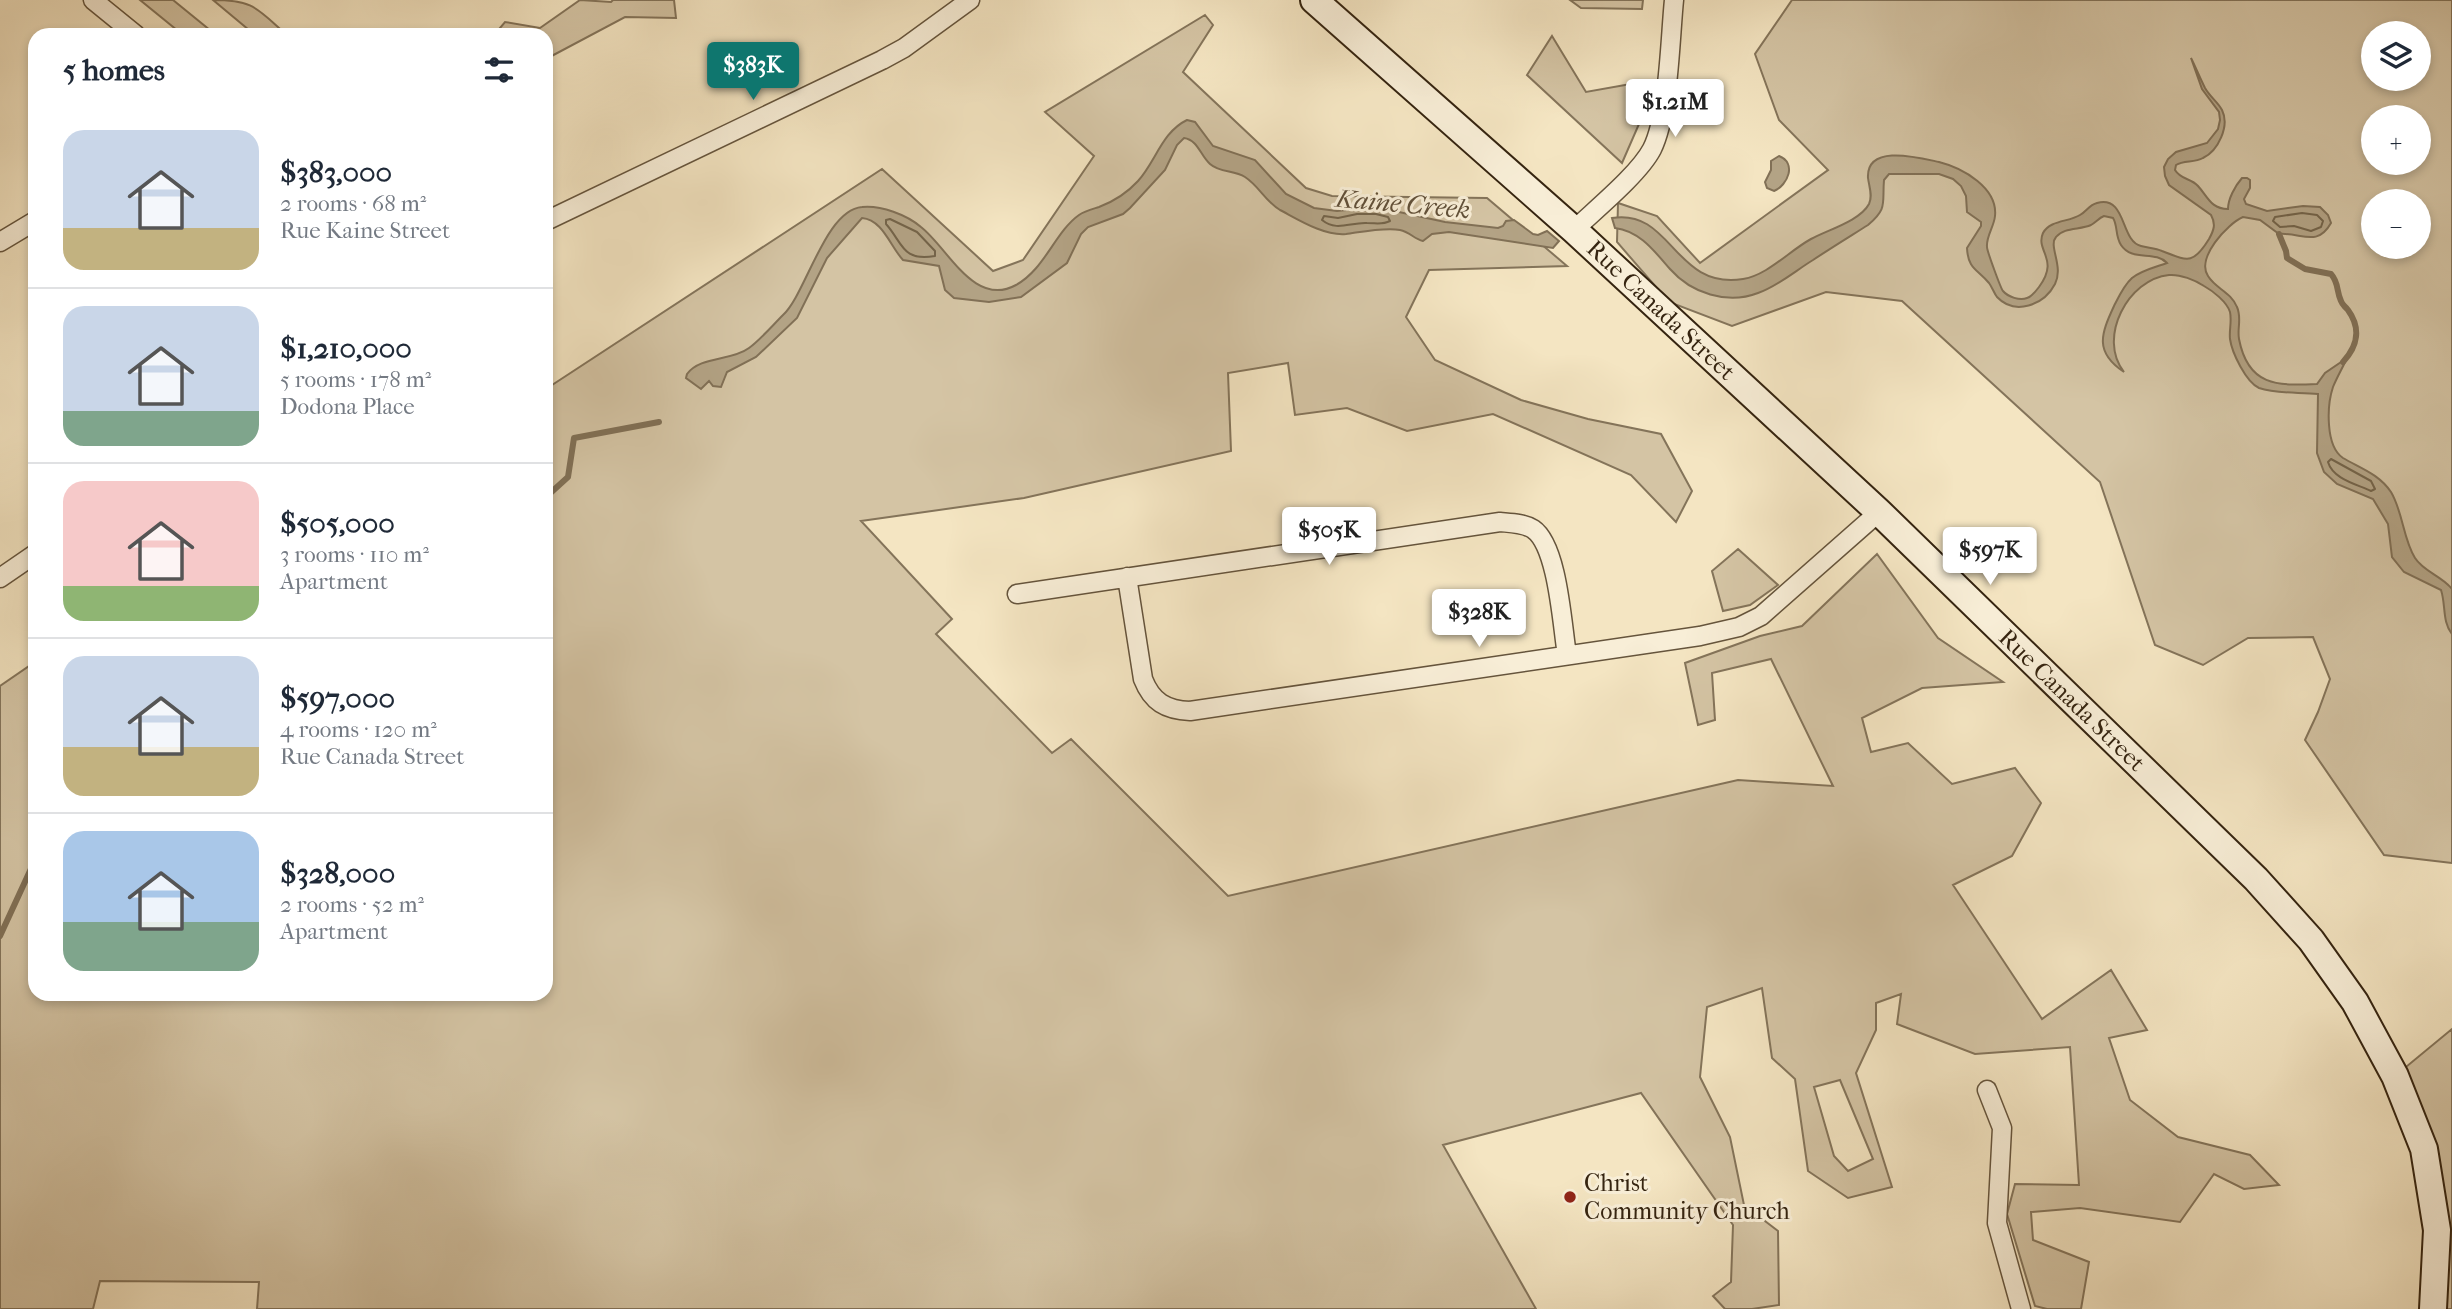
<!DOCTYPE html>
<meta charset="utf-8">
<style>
:root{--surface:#fff;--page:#f2f2f3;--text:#1f2937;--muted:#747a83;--line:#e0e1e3;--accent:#0f766e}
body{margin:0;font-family:"IM FELL French Canon",serif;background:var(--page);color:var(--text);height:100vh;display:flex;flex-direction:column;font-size:26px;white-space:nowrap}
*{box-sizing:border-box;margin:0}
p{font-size:23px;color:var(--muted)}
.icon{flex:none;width:38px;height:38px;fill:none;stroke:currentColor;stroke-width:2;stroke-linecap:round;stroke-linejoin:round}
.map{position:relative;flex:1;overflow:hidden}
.side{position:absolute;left:28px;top:28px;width:525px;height:973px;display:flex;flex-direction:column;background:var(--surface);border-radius:21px;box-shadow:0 4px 10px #0003}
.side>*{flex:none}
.tools{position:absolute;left:2361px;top:21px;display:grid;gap:14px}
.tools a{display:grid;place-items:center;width:70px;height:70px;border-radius:50%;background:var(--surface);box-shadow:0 4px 10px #0003;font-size:35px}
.price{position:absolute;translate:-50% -60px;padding:0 16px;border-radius:7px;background:#fff;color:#222;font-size:23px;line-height:46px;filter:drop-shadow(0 2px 4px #0008)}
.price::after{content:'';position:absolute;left:50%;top:42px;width:21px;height:16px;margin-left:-10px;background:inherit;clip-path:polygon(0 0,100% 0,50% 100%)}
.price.on{background:var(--accent);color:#fff}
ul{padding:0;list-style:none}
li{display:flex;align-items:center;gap:21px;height:175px;padding:0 35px}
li+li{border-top:2px solid var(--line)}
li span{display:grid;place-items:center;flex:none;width:196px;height:140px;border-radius:21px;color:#555}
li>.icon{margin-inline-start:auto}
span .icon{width:84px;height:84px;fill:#fffc;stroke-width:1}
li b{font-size:30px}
h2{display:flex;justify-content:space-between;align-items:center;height:84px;padding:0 35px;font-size:30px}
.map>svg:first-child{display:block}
.green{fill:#d4c4a4;stroke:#84745a;stroke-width:2;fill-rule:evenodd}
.water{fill:#b3a385;stroke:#817056;stroke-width:2}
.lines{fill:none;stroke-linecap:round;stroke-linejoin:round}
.shore{stroke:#74644a;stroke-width:2}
.stream{stroke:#817056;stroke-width:6}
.street-casing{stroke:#65543c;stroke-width:21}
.secondary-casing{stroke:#352410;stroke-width:30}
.street{stroke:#f8eed7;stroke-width:18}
.secondary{stroke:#f8eed7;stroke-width:26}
.poi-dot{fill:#8f2418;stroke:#f8eed7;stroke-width:2.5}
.labels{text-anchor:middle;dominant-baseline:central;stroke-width:6;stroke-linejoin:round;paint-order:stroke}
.street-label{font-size:24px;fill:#352410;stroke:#f8eed7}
.poi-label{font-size:24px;fill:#352410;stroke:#f8eed7;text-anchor:start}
.water-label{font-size:26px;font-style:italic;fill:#615039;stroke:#f8eed7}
</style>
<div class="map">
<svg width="2452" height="1309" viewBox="0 0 2452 1309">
<rect width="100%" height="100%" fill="#f4e5c2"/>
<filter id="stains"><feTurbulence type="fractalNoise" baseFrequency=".00286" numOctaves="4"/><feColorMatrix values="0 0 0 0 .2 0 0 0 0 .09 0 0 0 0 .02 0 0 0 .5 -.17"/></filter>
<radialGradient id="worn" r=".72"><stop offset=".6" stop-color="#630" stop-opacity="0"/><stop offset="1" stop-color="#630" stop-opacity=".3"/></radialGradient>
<path class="green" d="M 140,0 L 173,0 L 216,35 L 183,35 Z
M 213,0 C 255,0 257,9 287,35 L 255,35 Z
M 580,0 L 611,2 L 613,0 L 674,0 L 676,18 L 625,17 L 546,59 L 546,35 L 494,35 L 505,22 L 540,28 Z
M 1570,0 L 1643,0 L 1642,9 L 1581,8 Z
M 1792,0 L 2452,0 L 2452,863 L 2384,855 L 2305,740 L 2318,712 L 2330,679 L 2313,637 L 2248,638 L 2203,665 L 2155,645 L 2100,482 L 1902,301 L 1826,292 L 1732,326 L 1669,302 L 1617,242 L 1618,203 L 1657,216 L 1700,263 L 1828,170 L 1779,120 L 1755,54 ZM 2373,33 L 2418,33 L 2418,79 L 2373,79 ZM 2373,117 L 2418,117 L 2418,163 L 2373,163 ZM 2373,201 L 2418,201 L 2418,247 L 2373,247 Z
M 1205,15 L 1213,25 L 1183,72 L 1306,188 L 1332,196 L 1487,198 L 1567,266 L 1429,270 L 1406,317 L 1435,360 L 1521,400 L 1588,419 L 1661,434 L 1692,491 L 1676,522 L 1631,475 L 1493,414 L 1407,431 L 1347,408 L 1295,415 L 1288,363 L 1228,373 L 1231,451 L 1024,498 L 861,521 L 952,619 L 936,634 L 1052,753 L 1071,739 L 1228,896 L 1738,780 L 1833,786 L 1771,659 L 1712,673 L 1715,720 L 1698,725 L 1685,663 L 1760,636 L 1802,626 L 1877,554 L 1938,638 L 2003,682 L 1922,688 L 1862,718 L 1871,752 L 1908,743 L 1952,784 L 2015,768 L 2041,803 L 2012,856 L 1953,885 L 2042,1019 L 2111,970 L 2147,1030 L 2109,1038 L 2130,1100 L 2178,1137 L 2250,1155 L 2279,1185 L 2244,1189 L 2214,1174 L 2180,1222 L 2080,1208 L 2031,1212 L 2033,1240 L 2089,1262 L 2081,1309 L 2047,1309 L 2035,1306 L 2007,1214 L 2015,1184 L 2079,1185 L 2070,1047 L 1975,1054 L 1897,1024 L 1901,994 L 1876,1003 L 1876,1030 L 1856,1073 L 1892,1187 L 1848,1198 L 1808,1171 L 1795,1079 L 1772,1058 L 1762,988 L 1707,1007 L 1700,1077 L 1730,1137 L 1744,1205 L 1778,1231 L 1779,1305 L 1752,1309 L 1725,1309 L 1713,1296 L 1731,1282 L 1733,1225 L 1641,1093 L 1443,1145 L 1536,1309 L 257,1309 L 259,1282 L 100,1281 L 93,1309 L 0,1309 L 0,686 L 35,662 L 35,994 L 546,994 L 546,389 L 882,169 L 993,271 L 1023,260 L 1094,156 L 1045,112 ZM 1840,1080 L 1873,1159 L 1848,1171 L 1834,1156 L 1814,1087 Z
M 1552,36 L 1586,92 L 1642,82 L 1639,124 L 1622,163 L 1527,75 Z
M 1738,549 L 1778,585 L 1750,605 L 1723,611 L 1712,571 Z
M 2452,1029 L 2452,1309 L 2433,1309 L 2437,1230 L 2395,1076 Z"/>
<path class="water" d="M 2191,58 C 2196,68 2200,78 2205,88 C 2210,97 2218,102 2222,110 C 2230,126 2218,151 2203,158 C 2194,163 2184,160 2176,165 L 2175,170 C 2181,180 2191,178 2198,186 C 2208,197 2211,209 2228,209 C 2228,199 2235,186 2242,178 L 2247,178 L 2250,180 L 2250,188 L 2244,199 L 2246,204 L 2267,211 L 2303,206 L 2320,207 L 2328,215 L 2331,223 C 2317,248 2301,232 2279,234 L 2260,220 L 2243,217 C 2227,224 2196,258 2208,276 C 2216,289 2231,292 2237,307 C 2242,318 2237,328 2239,339 C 2248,386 2277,386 2317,384 L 2325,373 L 2347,358 C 2343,367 2337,377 2333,387 C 2327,405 2325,446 2343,458 C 2360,468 2379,474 2391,492 C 2403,512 2403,539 2415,558 C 2424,572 2442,576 2452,589 L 2452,634 C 2442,622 2446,605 2441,590 L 2404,572 L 2392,557 L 2388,524 L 2373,499 L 2337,484 L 2324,472 L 2317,453 L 2318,394 C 2299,392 2277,394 2259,388 C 2246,382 2232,353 2230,339 C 2229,330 2232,321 2230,312 C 2227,302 2213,291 2204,286 C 2195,280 2180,274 2169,275 C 2128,279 2097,338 2124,372 C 2094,352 2101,334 2114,306 C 2119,296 2124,285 2132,278 C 2142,270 2156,267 2167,263 C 2155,250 2132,262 2121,245 C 2115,236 2118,226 2113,218 L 2104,216 C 2099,218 2096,222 2091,225 C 2080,230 2064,227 2056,237 C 2048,246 2064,266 2055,284 C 2044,305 2015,316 1997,297 C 1994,293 1992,287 1989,283 C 1977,269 1968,269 1967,248 L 1981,226 L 1981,222 L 1967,212 L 1966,196 L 1961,186 L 1953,179 L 1939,174 L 1889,174 L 1884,180 C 1882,204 1888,208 1868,225 C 1849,237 1831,248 1813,260 C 1795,271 1778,286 1758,293 C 1727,305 1691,293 1670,269 C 1655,252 1640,231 1615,228 L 1612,218 C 1672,208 1674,290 1743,279 C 1768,275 1789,251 1811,239 C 1827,230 1860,221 1869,204 C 1873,196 1869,186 1868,178 C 1866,143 1920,158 1939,162 C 1963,168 1998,188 1995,216 C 1994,227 1986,236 1987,247 C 1987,251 2001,289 2003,291 C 2008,297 2020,301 2027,298 C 2031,297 2036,291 2039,287 C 2060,259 2035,251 2043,233 C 2050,220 2069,222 2080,215 C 2087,211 2089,205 2097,203 C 2127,195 2120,241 2141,246 C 2148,248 2155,248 2162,251 C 2188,261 2193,265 2209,239 C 2214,230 2216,224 2211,215 L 2169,185 L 2165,176 L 2164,167 L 2168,159 L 2176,152 L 2207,143 L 2218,129 L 2220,120 L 2219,112 L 2202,89 Z
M 1187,120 L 1195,122 L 1213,146 L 1255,160 L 1286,194 L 1314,208 L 1337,211 L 1376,207 L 1445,222 L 1498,228 L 1503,226 L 1506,221 L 1514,220 L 1533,234 L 1538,235 L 1547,231 L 1559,241 L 1553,248 L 1449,232 L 1432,234 L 1423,241 C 1414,239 1410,232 1400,230 C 1385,227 1361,232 1346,234 C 1324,236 1299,220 1280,210 C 1266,202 1259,186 1245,177 C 1234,170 1220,173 1210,164 C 1200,155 1198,140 1184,138 L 1177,145 L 1165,170 L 1130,208 L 1123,214 L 1088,227 L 1081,234 L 1067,263 L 1021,297 L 989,302 L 954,298 L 945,290 L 939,266 L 903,260 C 890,246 883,220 862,218 L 827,258 L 797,318 L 756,357 L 727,372 L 721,387 L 713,386 L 709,381 L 701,389 L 686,378 L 687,374 C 700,356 732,361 749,348 C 761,339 772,326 783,315 C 806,294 825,210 862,207 C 881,205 907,215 921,227 C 948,248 974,308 1016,285 C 1045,269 1055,232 1079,215 C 1085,211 1093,209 1099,207 C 1115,201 1127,193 1138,181 C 1156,161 1162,132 1187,120 Z
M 1779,156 C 1797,163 1788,185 1774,191 L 1767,188 L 1765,182 L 1771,170 L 1771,161 Z"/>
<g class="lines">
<path class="shore" d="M 2302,213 L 2317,215 L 2323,221 L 2321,227 L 2311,231 L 2294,226 L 2280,227 L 2273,221 L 2275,217 Z
M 1357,214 L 1376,214 L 1388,217 L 1390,221 C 1382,225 1377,223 1367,223 C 1350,222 1337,232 1322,220 L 1324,216 L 1338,218 Z
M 890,219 L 917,232 L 935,251 L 935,256 C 902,262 903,243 886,224 L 886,220 Z
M 2331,459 L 2371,481 L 2375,489 L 2371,491 C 2356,484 2333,479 2328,462 Z"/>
<path class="stream" d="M 2279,234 L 2286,251 L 2287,258 L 2305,269 L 2331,274 C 2339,283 2336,290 2341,301 C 2343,306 2344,305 2348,310 C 2361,328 2358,346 2343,362
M 546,497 L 568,477 L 574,438 L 659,422
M 0,936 L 35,860"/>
<g class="street-casing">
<path id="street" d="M 93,0 L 136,35
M 546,221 L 882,60 L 904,48 L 970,0
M 1574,230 C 1596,209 1639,174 1652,149 C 1669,115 1670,39 1674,0
M 0,242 L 35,221
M 1127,577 L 1143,679 C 1152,702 1166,710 1190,711 L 1700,636 L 1739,627 L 1761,616 L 1879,512
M 0,578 L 35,554
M 1017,594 L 1500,522 C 1511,523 1523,523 1533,529 C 1558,546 1562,625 1567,655
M 1987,1090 L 2002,1128 L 1997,1223 L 2021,1309"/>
</g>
<g class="secondary-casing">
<path id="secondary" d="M 1314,0 L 1574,230 L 1879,512 L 2256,879 L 2311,940 L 2355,1002 L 2395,1076 L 2424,1149 L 2437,1230 L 2433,1309"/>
</g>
<use href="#street" class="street"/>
<use href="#secondary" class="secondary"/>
</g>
<circle class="poi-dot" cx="1570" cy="1197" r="7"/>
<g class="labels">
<g class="street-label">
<text transform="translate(1661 310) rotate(43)">Rue Canada Street</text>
<text transform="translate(2072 700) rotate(44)">Rue Canada Street</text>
</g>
<g class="poi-label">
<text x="1584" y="1183">Christ<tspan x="1584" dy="28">Community Church</tspan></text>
</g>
<g class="water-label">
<text transform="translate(1403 204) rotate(5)">Kaine Creek</text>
</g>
</g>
<rect width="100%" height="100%" filter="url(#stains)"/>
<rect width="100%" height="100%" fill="url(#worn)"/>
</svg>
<div class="tools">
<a><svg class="icon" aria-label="layers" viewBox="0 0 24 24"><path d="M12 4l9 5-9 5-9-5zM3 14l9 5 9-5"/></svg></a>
<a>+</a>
<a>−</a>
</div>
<b class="price on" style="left:753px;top:102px">$383K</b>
<b class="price" style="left:1675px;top:139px">$1.21M</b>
<b class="price" style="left:1329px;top:567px">$505K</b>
<b class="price" style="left:1990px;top:587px">$597K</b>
<b class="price" style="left:1479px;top:649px">$328K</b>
<section class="side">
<h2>5 homes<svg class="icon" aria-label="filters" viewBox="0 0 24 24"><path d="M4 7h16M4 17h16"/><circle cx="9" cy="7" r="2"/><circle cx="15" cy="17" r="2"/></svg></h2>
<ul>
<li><span style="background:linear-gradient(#c9d6e8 70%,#c2b280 0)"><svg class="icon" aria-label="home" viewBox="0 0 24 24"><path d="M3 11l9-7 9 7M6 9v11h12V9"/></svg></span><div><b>$383,000</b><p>2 rooms · 68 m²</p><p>Rue Kaine Street</p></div></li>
<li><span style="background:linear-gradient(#c9d6e8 75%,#7fa58c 0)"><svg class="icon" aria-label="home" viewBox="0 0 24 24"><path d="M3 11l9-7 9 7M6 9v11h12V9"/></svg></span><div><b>$1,210,000</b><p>5 rooms · 178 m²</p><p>Dodona Place</p></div></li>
<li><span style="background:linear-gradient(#f6c9c9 75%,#8fb573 0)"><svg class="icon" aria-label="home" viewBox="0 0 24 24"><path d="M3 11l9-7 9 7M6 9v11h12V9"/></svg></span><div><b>$505,000</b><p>3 rooms · 110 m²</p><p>Apartment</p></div></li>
<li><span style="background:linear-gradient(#c9d6e8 65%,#c2b280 0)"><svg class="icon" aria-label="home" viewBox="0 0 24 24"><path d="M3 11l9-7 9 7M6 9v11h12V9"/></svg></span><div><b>$597,000</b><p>4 rooms · 120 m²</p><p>Rue Canada Street</p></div></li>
<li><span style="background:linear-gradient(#a9c7e8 65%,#7fa58c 0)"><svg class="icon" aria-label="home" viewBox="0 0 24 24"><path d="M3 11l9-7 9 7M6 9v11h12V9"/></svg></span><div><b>$328,000</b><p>2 rooms · 52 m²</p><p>Apartment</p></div></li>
</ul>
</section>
</div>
